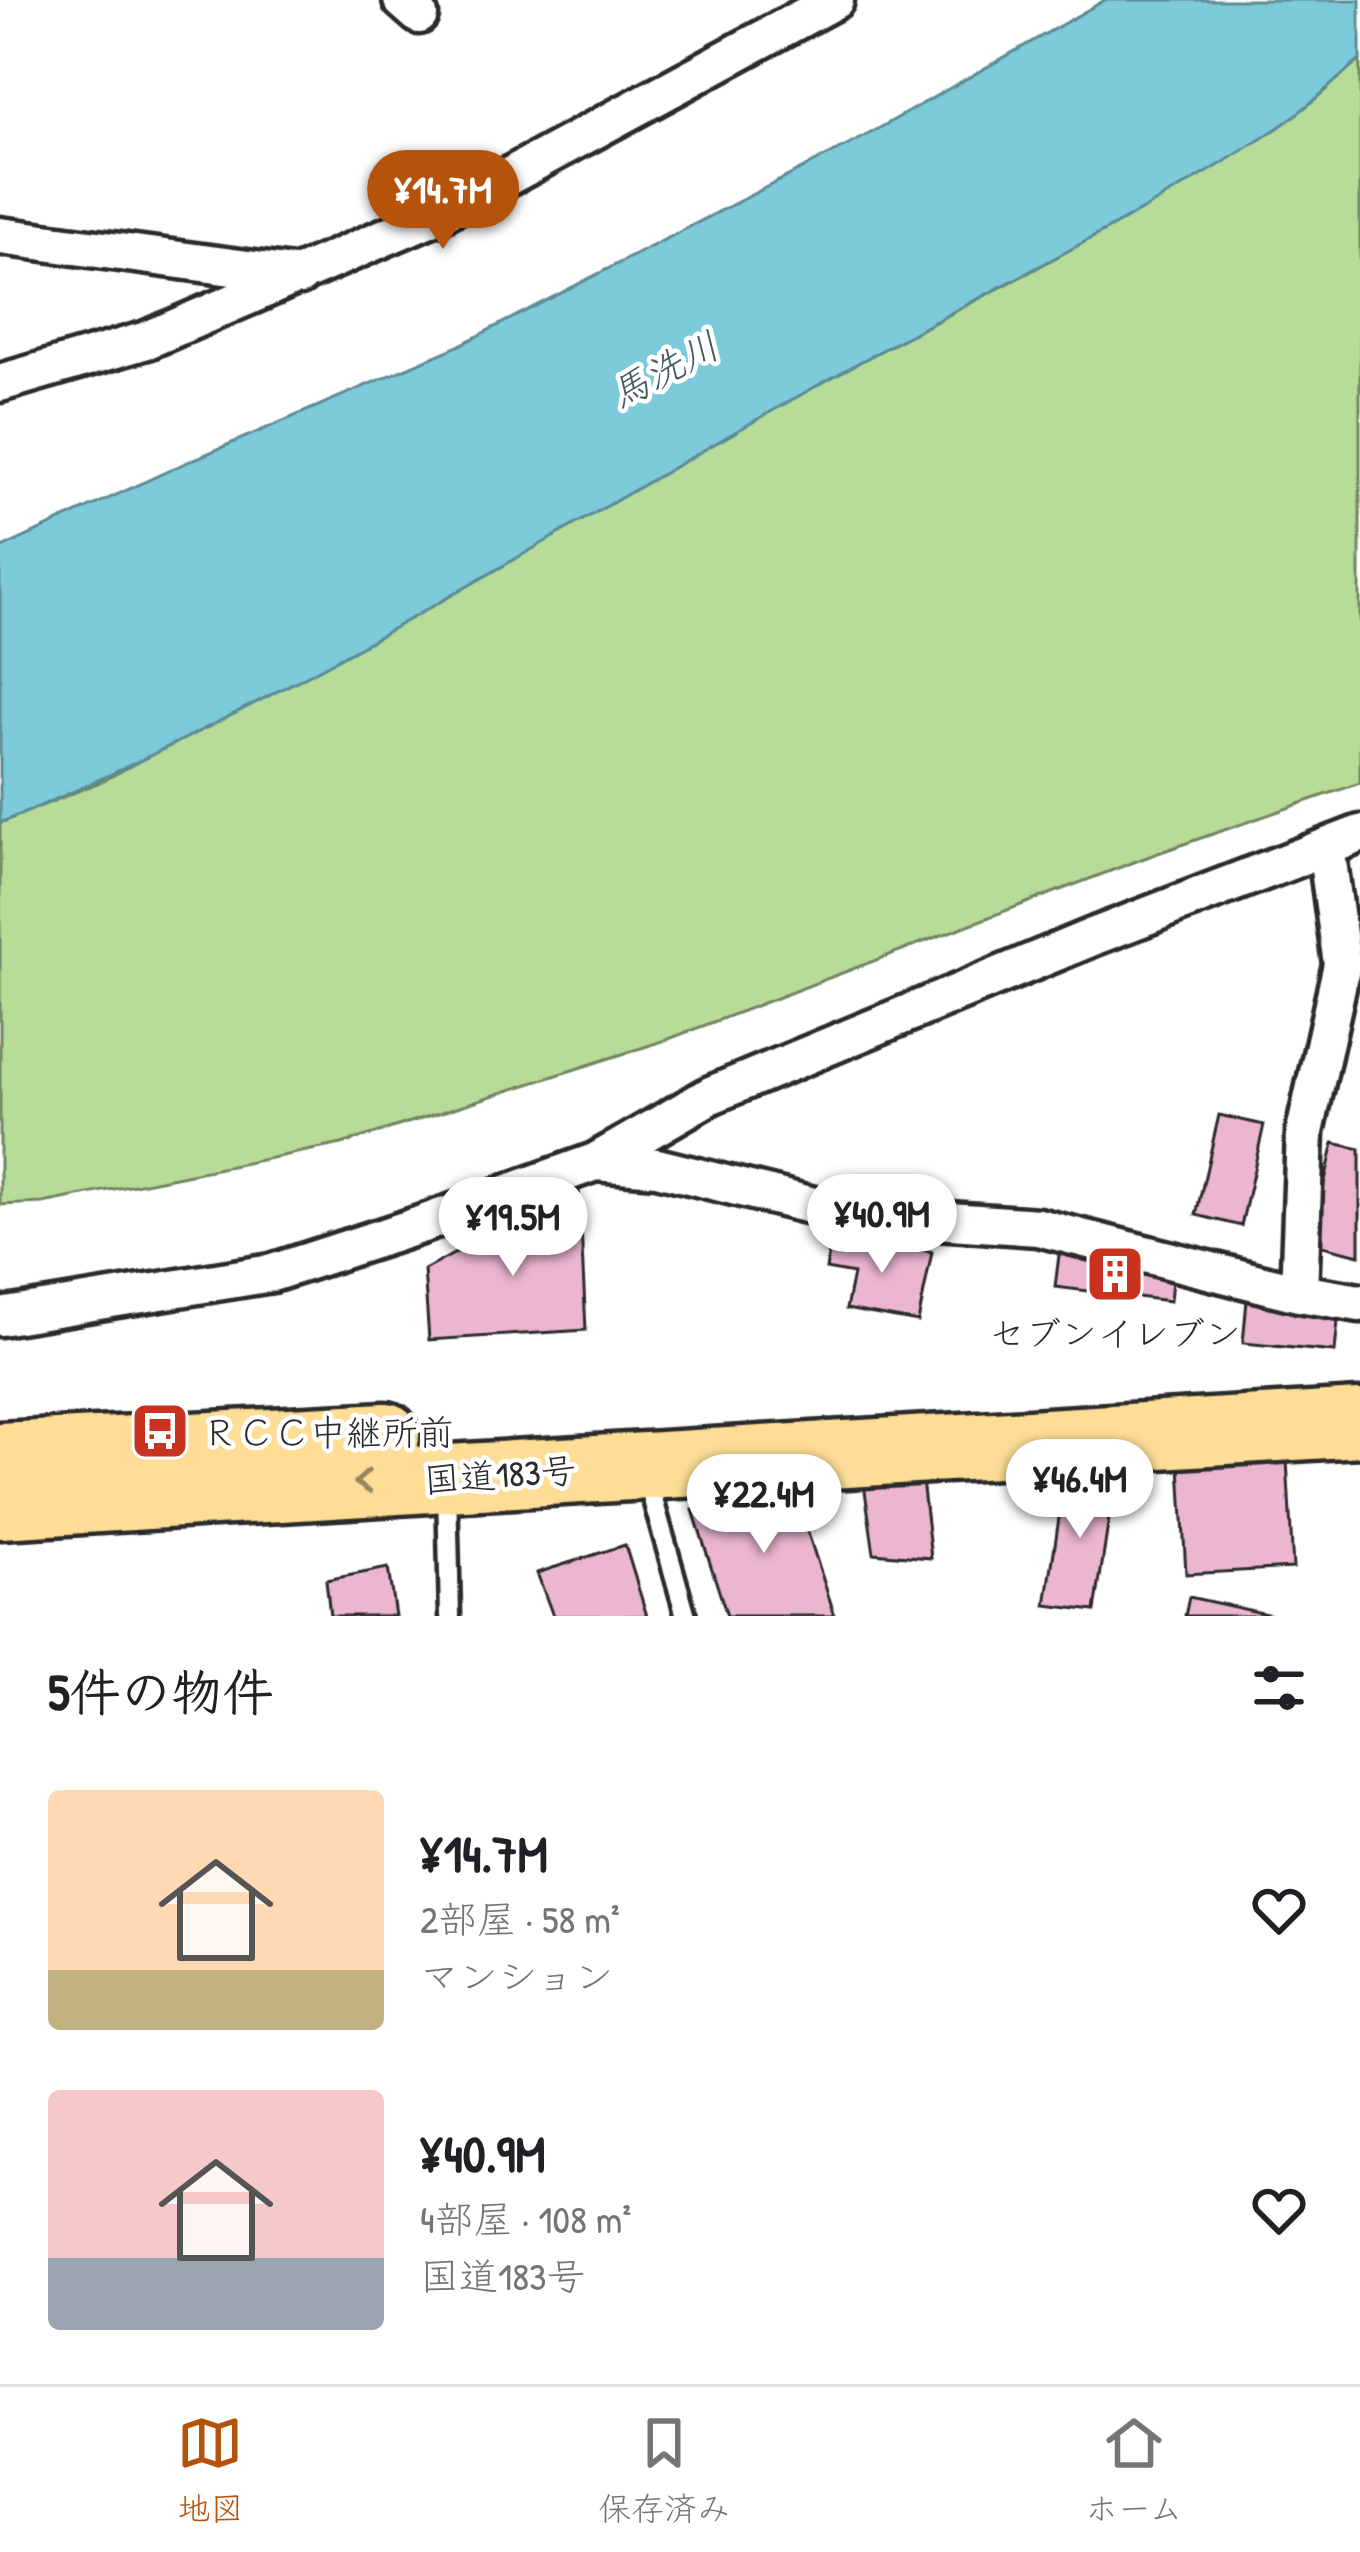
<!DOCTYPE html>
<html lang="ja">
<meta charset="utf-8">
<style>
:root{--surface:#fff;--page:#f6f6f6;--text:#202124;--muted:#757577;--line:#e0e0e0;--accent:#b45309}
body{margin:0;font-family:"Patrick Hand","Klee One",sans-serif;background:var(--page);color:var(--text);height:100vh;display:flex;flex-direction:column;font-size:45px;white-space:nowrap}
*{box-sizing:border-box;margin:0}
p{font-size:39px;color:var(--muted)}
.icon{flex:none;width:66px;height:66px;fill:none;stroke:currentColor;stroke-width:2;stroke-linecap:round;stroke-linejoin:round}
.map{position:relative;height:1616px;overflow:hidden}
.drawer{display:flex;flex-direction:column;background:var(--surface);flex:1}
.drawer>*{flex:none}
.price{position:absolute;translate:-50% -102px;padding:0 27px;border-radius:42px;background:#fff;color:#222;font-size:39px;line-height:78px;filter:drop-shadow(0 3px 6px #0008)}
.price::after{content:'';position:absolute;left:50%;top:72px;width:36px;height:27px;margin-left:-18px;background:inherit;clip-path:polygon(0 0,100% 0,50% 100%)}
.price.selected{background:var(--accent);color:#fff}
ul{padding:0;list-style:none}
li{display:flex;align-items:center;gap:36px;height:300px;padding:0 48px}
li span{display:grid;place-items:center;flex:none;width:336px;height:240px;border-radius:12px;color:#555}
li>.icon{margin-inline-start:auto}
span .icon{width:144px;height:144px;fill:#fffc;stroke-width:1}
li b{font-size:51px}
h2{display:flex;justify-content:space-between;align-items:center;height:144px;padding:0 48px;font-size:51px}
.tab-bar{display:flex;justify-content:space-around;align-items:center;height:168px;border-top:3px solid var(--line);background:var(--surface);font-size:33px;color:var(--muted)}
.tab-bar a{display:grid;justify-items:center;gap:6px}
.tab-bar .selected{color:var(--accent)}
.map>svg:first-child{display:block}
.green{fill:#b7dc98;stroke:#718462;stroke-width:3}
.water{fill:#7dcbda;stroke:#5c8b94;stroke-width:3}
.building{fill:#ecb6d1;stroke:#2b2b2b;stroke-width:3}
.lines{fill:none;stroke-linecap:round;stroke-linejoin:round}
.lane-casing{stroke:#2b2b2b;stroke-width:27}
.street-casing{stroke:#2b2b2b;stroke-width:45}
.highway-casing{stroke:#2b2b2b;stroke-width:75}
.lane{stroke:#fff;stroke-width:18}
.street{stroke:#fff;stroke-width:36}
.highway{stroke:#fedd96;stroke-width:66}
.oneway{stroke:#948460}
.labels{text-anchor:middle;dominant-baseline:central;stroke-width:9;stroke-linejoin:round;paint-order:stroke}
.poi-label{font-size:36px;fill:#2b2b2b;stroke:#fff}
.street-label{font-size:36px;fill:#2b2b2b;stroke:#fff}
.water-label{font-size:39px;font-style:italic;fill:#445b60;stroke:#fff}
</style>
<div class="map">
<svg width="1360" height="1616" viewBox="0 0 1360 1616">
<rect width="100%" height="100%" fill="#fff"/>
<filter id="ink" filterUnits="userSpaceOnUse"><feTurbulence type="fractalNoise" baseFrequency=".00833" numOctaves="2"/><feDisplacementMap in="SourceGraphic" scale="24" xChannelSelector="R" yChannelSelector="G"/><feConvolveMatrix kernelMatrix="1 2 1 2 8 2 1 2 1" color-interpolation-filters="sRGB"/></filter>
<g filter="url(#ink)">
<path class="green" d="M 1360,60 L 1360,783 L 1155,854 L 666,1040 L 342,1144 L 43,1203 L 0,1205 L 0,823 L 105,780 L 842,371 L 1030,272 L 1278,128 Z"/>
<path class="water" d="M 1105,0 L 1360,0 L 1360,60 C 1332,83 1306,110 1276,129 C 1137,221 985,292 840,373 C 563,526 293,702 0,823 L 0,549 L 185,463 L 456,347 L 862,138 Z"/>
<path class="building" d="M 1219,1115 L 1264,1125 L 1241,1226 L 1196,1215 Z
M 1334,1143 L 1360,1149 L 1360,1255 L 1310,1243 Z
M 579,1186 L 586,1330 L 429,1340 L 424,1270 Z
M 832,1234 L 932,1252 L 918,1322 L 846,1309 L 853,1274 L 826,1269 Z
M 1060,1247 L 1174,1260 L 1170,1301 L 1055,1287 Z
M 1247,1300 L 1339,1310 L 1335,1352 L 1243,1343 Z
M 1287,1460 L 1293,1568 L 1186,1574 L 1180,1466 Z
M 921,1471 L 931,1558 L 874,1553 L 864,1484 Z
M 1066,1471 L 1115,1478 L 1095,1611 L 1046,1605 Z
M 791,1481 L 835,1616 L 727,1616 L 693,1510 Z
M 625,1545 L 647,1616 L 553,1616 L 537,1573 Z
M 388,1568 L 395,1616 L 330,1616 L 326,1580 Z
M 1189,1597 L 1276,1616 L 1185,1616 Z"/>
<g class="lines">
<g class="lane-casing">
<path id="lane" d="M 646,1475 L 686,1616
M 447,1488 L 450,1616"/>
</g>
<g class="street-casing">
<path id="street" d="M 402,0 L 419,15
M 0,236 L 300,276
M 0,383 L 147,340 L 441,213 L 835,0
M 595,1162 L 657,1167 L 846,1214 L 1038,1227 L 1299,1293 L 1360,1303
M 1299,1293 L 1305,1132 L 1342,964 L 1326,847
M 0,1317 L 272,1273 L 420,1225 L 595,1162 L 711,1095 L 1095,936 L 1360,834"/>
</g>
<g class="highway-casing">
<path id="highway" d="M 0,1456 L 386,1436
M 0,1505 L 1360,1423"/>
</g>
<use href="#lane" class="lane"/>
<use href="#street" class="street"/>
<use href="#highway" class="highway"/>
</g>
<defs><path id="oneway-chevron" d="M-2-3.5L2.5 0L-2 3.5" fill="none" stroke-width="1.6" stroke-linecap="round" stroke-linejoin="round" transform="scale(3)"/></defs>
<use class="oneway" href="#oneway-chevron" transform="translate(363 1482) rotate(176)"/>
</g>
<defs>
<g id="building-square" transform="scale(3)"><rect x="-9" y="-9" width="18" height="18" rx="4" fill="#c8321e" stroke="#fff"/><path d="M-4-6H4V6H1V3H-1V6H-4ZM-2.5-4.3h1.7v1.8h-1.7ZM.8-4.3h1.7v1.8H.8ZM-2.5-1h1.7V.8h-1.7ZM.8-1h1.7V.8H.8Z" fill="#fff"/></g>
<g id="bus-square" transform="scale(3)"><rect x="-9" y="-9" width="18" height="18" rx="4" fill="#c8321e" stroke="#fff"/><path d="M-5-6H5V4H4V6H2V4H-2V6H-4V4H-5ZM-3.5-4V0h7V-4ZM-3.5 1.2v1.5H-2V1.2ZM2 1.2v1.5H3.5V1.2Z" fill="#fff"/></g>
</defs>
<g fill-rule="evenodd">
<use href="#building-square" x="1115" y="1274"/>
<use href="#bus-square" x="160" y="1431"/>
</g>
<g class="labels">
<g class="poi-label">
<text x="1115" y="1332">セブンイレブン</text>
<text x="202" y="1431" text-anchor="start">ＲＣＣ中継所前</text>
</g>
<g class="street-label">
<text transform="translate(500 1474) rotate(-4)">国道183号</text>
</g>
<g class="water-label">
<text transform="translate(664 369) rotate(-28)">馬洗川</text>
</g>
</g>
</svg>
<b class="price selected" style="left:443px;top:252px">¥14.7M</b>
<b class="price" style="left:882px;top:1276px">¥40.9M</b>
<b class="price" style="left:513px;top:1279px">¥19.5M</b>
<b class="price" style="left:1080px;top:1541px">¥46.4M</b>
<b class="price" style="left:764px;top:1556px">¥22.4M</b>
</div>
<section class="drawer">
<h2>5件の物件<svg class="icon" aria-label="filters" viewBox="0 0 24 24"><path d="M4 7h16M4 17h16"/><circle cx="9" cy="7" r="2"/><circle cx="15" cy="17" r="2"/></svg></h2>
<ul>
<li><span style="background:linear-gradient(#ffd9b3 75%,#c2b280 0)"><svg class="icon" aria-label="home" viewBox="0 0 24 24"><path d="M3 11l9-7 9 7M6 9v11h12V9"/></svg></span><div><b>¥14.7M</b><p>2部屋 · 58 m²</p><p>マンション</p></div><svg class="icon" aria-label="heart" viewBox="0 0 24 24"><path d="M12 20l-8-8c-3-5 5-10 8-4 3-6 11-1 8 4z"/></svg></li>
<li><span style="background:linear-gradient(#f6c9c9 70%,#9aa5b1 0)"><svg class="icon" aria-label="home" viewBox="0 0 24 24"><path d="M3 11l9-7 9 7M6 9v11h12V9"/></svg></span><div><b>¥40.9M</b><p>4部屋 · 108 m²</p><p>国道183号</p></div><svg class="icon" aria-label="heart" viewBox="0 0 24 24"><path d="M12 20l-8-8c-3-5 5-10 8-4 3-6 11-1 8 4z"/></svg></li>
</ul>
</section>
<nav class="tab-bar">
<a class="selected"><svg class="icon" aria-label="map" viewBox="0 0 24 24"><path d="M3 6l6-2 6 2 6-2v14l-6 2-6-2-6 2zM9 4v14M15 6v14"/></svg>地図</a>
<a><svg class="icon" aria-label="saved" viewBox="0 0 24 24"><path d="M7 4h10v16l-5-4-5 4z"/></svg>保存済み</a>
<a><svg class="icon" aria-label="home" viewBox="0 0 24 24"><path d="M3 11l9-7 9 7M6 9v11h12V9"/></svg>ホーム</a>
</nav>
